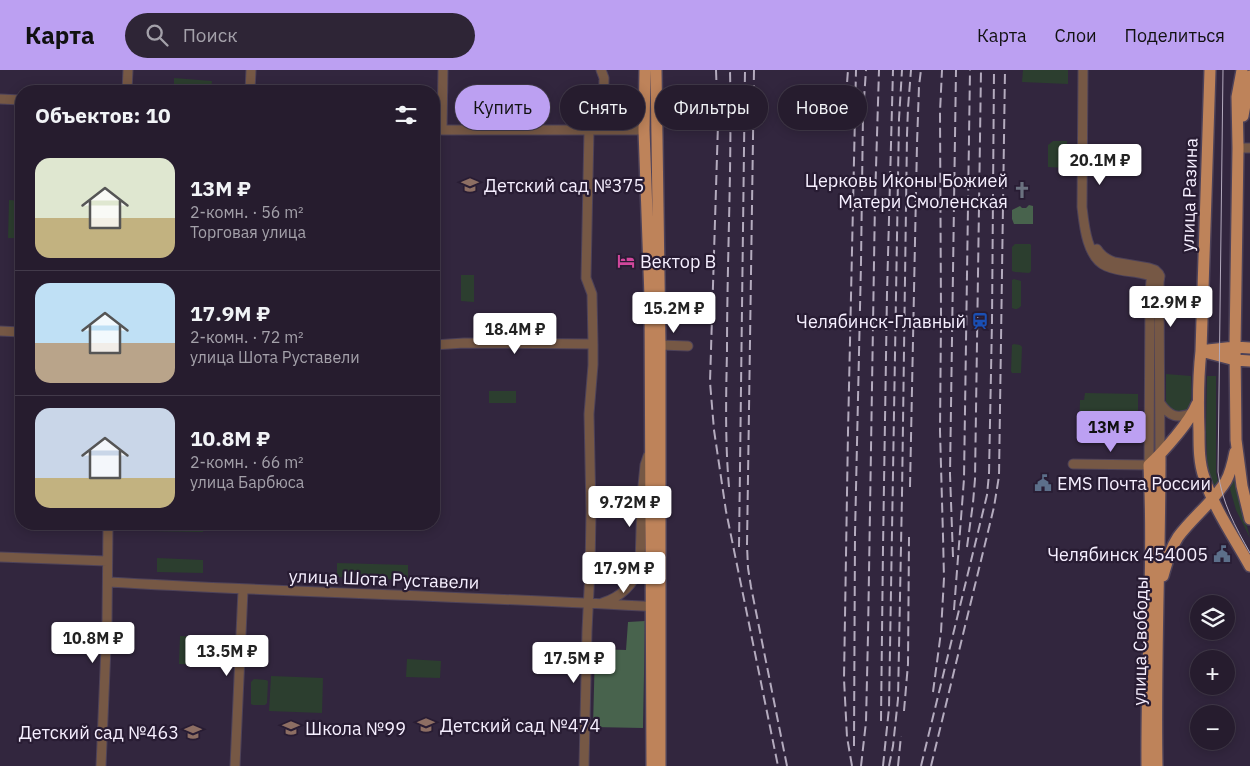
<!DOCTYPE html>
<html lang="ru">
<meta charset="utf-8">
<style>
:root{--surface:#261c2e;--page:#2e2536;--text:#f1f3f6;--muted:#a4a1aa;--line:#423a4a;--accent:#bca0f2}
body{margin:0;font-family:"IBM Plex Sans",sans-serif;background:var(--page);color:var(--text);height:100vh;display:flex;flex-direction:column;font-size:19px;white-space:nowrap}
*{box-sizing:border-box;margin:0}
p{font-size:16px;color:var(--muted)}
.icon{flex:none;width:28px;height:28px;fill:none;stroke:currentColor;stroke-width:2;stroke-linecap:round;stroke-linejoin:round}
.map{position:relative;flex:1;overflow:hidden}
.side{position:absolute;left:15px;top:15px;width:425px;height:445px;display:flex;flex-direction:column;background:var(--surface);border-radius:20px;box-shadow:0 2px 12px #0003,0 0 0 1px var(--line)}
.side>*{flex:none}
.top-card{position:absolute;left:455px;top:15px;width:475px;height:45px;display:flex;gap:10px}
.fabs{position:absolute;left:1190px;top:525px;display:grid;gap:10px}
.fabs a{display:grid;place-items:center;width:45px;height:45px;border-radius:50%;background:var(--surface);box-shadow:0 2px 12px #0003,0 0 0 1px var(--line);font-size:25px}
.price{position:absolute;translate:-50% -42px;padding:0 11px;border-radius:5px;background:#fff;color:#222;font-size:16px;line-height:32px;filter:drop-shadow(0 1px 2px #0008)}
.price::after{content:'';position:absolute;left:50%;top:30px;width:15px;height:11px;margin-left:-8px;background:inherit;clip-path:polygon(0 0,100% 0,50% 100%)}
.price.current{background:var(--accent);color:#111}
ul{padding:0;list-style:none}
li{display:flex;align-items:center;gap:15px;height:125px;padding:0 20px}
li+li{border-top:1px solid var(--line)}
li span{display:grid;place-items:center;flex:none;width:140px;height:100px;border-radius:15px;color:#555}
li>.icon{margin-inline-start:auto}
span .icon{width:60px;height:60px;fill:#fffc;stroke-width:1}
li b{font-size:21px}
h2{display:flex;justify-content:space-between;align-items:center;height:60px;padding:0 20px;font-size:21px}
.pill{padding:0 18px;border-radius:22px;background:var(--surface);box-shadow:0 2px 12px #0003,0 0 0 1px var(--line);font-size:18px;line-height:45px}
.pill.current{background:var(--accent);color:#111}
header{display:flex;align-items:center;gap:30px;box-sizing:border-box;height:70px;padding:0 25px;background:var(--accent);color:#111}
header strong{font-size:24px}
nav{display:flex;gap:28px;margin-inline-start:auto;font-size:18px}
.search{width:350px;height:45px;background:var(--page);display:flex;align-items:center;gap:12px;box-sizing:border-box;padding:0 18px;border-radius:28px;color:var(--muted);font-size:19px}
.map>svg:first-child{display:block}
.green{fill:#2c3e2f}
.forest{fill:#48634d}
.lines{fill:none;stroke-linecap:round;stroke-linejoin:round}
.minor-casing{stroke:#4d4259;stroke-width:11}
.major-casing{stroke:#4d4259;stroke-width:14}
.minor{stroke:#765845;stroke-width:9}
.major{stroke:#be835a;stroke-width:11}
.tram{stroke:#b4abbe;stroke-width:1}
.rail{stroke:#b4abbe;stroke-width:2;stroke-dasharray:10 5;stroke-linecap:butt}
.labels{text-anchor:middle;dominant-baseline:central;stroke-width:4.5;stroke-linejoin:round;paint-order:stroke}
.poi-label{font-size:18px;fill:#f6efff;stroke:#281c33;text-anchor:start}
.street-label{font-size:18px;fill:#f6efff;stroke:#281c33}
</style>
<header>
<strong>Карта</strong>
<div class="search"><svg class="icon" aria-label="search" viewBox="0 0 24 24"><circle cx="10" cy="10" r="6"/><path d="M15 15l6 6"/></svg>Поиск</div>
<nav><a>Карта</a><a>Слои</a><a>Поделиться</a></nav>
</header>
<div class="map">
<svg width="1250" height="696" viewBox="0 0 1250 696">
<rect width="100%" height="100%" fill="#32263e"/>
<path class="green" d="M 1023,0 L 1068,0 L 1068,14 L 1022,12 Z
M 174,8 L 212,11 L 211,21 L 174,21 Z
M 1053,71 L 1067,71 L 1066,98 L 1048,97 L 1048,75 Z
M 9,130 L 21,131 L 21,168 L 8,168 Z
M 1015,174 L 1030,174 L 1031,175 L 1031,201 L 1029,203 L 1015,202 L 1012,201 L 1012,177 Z
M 461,205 L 474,205 L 474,232 L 461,231 Z
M 1014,209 L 1021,211 L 1021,236 C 1018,239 1016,240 1012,238 L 1012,210 Z
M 1014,274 L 1020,275 L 1022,277 L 1021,303 L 1012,303 L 1011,301 L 1012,275 Z
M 1166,304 L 1191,306 C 1191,318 1193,331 1187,341 L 1177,343 L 1169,338 L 1166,333 Z
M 1207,306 L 1216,306 L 1216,403 L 1218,411 L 1214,416 L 1209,405 L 1207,391 L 1206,358 Z
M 489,321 L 516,321 L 516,333 L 489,333 Z
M 1085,323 L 1138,324 L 1138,363 L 1120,361 L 1118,363 L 1079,362 L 1080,330 L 1084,330 Z
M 1236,396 L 1244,445 L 1250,468 L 1236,440 L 1230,419 Z
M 151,454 L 203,454 L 203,462 L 151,461 Z
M 157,488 L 203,490 L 203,503 L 157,502 Z
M 337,493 L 408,495 L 408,510 L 337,507 Z
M 180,566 L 205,567 L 204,595 L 179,594 Z
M 407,589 L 441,591 L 440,608 L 406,607 Z
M 271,606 L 323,608 L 322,643 L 269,641 Z
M 254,609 L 266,610 L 268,611 L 267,633 L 265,635 L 253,635 L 251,634 L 251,612 Z"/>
<path class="forest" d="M 1029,135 L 1033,136 L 1033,154 L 1014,154 L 1012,149 L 1012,140 L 1020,136 L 1022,138 L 1026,138 Z
M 645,551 L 643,658 L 593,657 L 595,579 L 626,580 L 628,552 Z"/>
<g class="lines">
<g class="minor-casing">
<path id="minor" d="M 443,0 L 442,60 L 644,60
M 601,0 L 604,8 L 603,60
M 1083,0 L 1082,137 C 1084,155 1087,188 1106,196 C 1115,200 1124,201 1133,202 C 1143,203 1151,207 1160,206
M 127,21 L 128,0
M 250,21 L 251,0
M 0,29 L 21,30
M 1238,78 L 1250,78
M 1097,179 C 1101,186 1106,189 1114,192 L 1149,198 L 1155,200 L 1159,204
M 0,261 L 21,262
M 434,275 L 464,273 L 593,274
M 660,275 L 688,276
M 1160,333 C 1170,347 1177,349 1193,343
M 1160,385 L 1159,212 L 1160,206
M 1073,394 L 1149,395 L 1150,222 L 1151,211 L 1155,200
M 0,487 L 107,491
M 108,512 C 291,523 474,526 657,537
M 602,533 C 621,527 634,515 640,495 L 642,426 L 645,395 L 648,386
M 101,696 L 107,552 L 108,454
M 235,696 L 243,520
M 584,696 L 587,561 L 590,499 L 591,442 L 589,344 L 593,295 L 593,274 L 592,224 L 586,208 L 589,60"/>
</g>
<g class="major-casing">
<path id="major" d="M 645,0 L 644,60 L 650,227 L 652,696
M 656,0 L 660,275 L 660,696
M 1210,0 L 1201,281 C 1198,308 1198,334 1199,362 C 1199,377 1199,393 1204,407 C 1214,439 1234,467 1250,496
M 1242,0 L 1237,27 L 1238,78 L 1235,277 L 1236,370 L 1242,416 L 1250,449
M 1243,46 L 1250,6
M 1208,280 L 1235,277 L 1250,278
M 1201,281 L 1235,290 L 1250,291
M 1163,506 C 1167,492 1170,479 1178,467 C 1192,448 1214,431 1226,411 C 1231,402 1233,392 1235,382
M 1147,696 C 1146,596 1154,495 1149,395 C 1163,382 1190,352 1197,334
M 1157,696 C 1155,592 1160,489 1160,385"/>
</g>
<use href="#minor" class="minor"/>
<use href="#major" class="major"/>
<path class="tram" d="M 1223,0 L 1218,402 C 1222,433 1235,456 1250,483"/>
<path class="rail" d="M 716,0 L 718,54 L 710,312 L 714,360 L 726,441 L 778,696
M 754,0 L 747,475 L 748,498 L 751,517 L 787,696
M 846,27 L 848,0
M 729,417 C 725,372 726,326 727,281 C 727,187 732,94 730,0
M 910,417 L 917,74 L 919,16 L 921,0
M 739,477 L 745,0
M 967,477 L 973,433 L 975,409 L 981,0
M 953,487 L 950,404 L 956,0
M 954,540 L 964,409 L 970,0
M 933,622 L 941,562 L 944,508 L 943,466 L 940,361 L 941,248 L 940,42 L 942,0
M 904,641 L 908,594 L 909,467
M 881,651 L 883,478 L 887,223 L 893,0
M 854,676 L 855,464 L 861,193 L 863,44 L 866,0
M 852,696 L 847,667 L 844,609 L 848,362 L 856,0
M 861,696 L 866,652 L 868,565 L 875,131 L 879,0
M 883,696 L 889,638 L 899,49 L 902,0
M 889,696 L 893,676 L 898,629 L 902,425 L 907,65 L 908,38 L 911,0
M 898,696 L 901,666
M 921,696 L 979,458 L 987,425 L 989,404 L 992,251 L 994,0
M 931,696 L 994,437 L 999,406 L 1005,0"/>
</g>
<defs>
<g id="school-bare" transform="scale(1.35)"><path d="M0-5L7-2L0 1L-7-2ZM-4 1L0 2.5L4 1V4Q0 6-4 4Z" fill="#8d6e63" stroke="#281c33" stroke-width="2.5" paint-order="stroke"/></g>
<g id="church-bare" transform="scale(1.35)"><path d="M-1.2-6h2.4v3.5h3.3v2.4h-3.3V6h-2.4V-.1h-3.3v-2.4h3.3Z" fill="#6b7280" stroke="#281c33" stroke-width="2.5" paint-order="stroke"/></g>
<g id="hotel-bare" transform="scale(1.35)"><path d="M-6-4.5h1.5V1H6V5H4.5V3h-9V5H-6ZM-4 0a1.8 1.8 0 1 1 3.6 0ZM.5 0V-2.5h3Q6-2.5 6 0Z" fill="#d1479c" stroke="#281c33" stroke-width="2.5" paint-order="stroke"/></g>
<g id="station-bare" transform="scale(1.35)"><path d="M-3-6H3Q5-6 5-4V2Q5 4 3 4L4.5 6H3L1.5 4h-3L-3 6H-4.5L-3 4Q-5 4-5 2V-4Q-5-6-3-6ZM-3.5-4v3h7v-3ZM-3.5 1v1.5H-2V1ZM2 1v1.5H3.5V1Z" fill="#1a4fb4" stroke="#281c33" stroke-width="2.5" paint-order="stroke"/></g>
<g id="civic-bare" transform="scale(1.35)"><path d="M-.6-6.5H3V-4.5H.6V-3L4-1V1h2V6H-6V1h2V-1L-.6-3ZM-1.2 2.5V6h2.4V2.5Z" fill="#5c6f8a" stroke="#281c33" stroke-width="2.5" paint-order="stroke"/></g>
</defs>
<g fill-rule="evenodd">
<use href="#school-bare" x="470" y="115"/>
<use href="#church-bare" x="1022" y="120"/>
<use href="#hotel-bare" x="626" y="191"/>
<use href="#station-bare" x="980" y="251"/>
<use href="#civic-bare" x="1043" y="413"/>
<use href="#civic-bare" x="1222" y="484"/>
<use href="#school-bare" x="426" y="655"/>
<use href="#school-bare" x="291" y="658"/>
<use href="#school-bare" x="193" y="662"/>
</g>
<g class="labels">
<g class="poi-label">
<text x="1008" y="110" text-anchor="end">Церковь Иконы Божией<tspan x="1008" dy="21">Матери Смоленская</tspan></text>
<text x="484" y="115">Детский сад №375</text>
<text x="640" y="191">Вектор В</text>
<text x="966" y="251" text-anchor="end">Челябинск-Главный</text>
<text x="1057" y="413">EMS Почта России</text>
<text x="1208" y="484" text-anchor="end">Челябинск 454005</text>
<text x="440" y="655">Детский сад №474</text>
<text x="305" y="658">Школа №99</text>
<text x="179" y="662" text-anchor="end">Детский сад №463</text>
</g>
<g class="street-label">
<text transform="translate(1189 125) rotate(-88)">улица Разина</text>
<text transform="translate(384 509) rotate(2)">улица Шота Руставели</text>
<text transform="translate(1140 571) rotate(-89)">улица Свободы</text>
</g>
</g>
</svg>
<div class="fabs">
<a><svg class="icon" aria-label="layers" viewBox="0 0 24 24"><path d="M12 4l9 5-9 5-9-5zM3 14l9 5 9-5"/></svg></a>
<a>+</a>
<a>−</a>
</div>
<b class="price" style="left:1100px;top:116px">20.1M ₽</b>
<b class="price" style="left:1171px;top:258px">12.9M ₽</b>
<b class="price" style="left:674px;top:264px">15.2M ₽</b>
<b class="price" style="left:515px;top:285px">18.4M ₽</b>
<b class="price current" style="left:1111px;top:383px">13M ₽</b>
<b class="price" style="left:630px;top:458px">9.72M ₽</b>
<b class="price" style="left:624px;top:524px">17.9M ₽</b>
<b class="price" style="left:93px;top:594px">10.8M ₽</b>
<b class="price" style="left:227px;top:607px">13.5M ₽</b>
<b class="price" style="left:574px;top:614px">17.5M ₽</b>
<div class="top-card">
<a class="pill current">Купить</a>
<a class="pill">Снять</a>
<a class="pill">Фильтры</a>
<a class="pill">Новое</a>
</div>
<section class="side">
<h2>Объектов: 10<svg class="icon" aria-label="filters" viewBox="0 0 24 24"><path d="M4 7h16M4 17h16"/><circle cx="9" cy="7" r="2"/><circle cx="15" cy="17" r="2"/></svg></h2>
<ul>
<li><span style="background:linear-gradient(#dfe7d0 60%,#c2b280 0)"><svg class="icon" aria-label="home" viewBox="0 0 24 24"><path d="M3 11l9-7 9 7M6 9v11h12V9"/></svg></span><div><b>13M ₽</b><p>2-комн. · 56 m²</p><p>Торговая улица</p></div></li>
<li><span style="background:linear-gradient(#bfe0f5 60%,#b9a48a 0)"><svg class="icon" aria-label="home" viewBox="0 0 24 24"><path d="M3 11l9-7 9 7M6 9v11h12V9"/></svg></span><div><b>17.9M ₽</b><p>2-комн. · 72 m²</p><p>улица Шота Руставели</p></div></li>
<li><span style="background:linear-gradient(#c9d6e8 70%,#c2b280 0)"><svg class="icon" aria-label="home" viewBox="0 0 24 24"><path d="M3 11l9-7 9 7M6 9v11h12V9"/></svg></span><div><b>10.8M ₽</b><p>2-комн. · 66 m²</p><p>улица Барбюса</p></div></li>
</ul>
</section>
</div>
